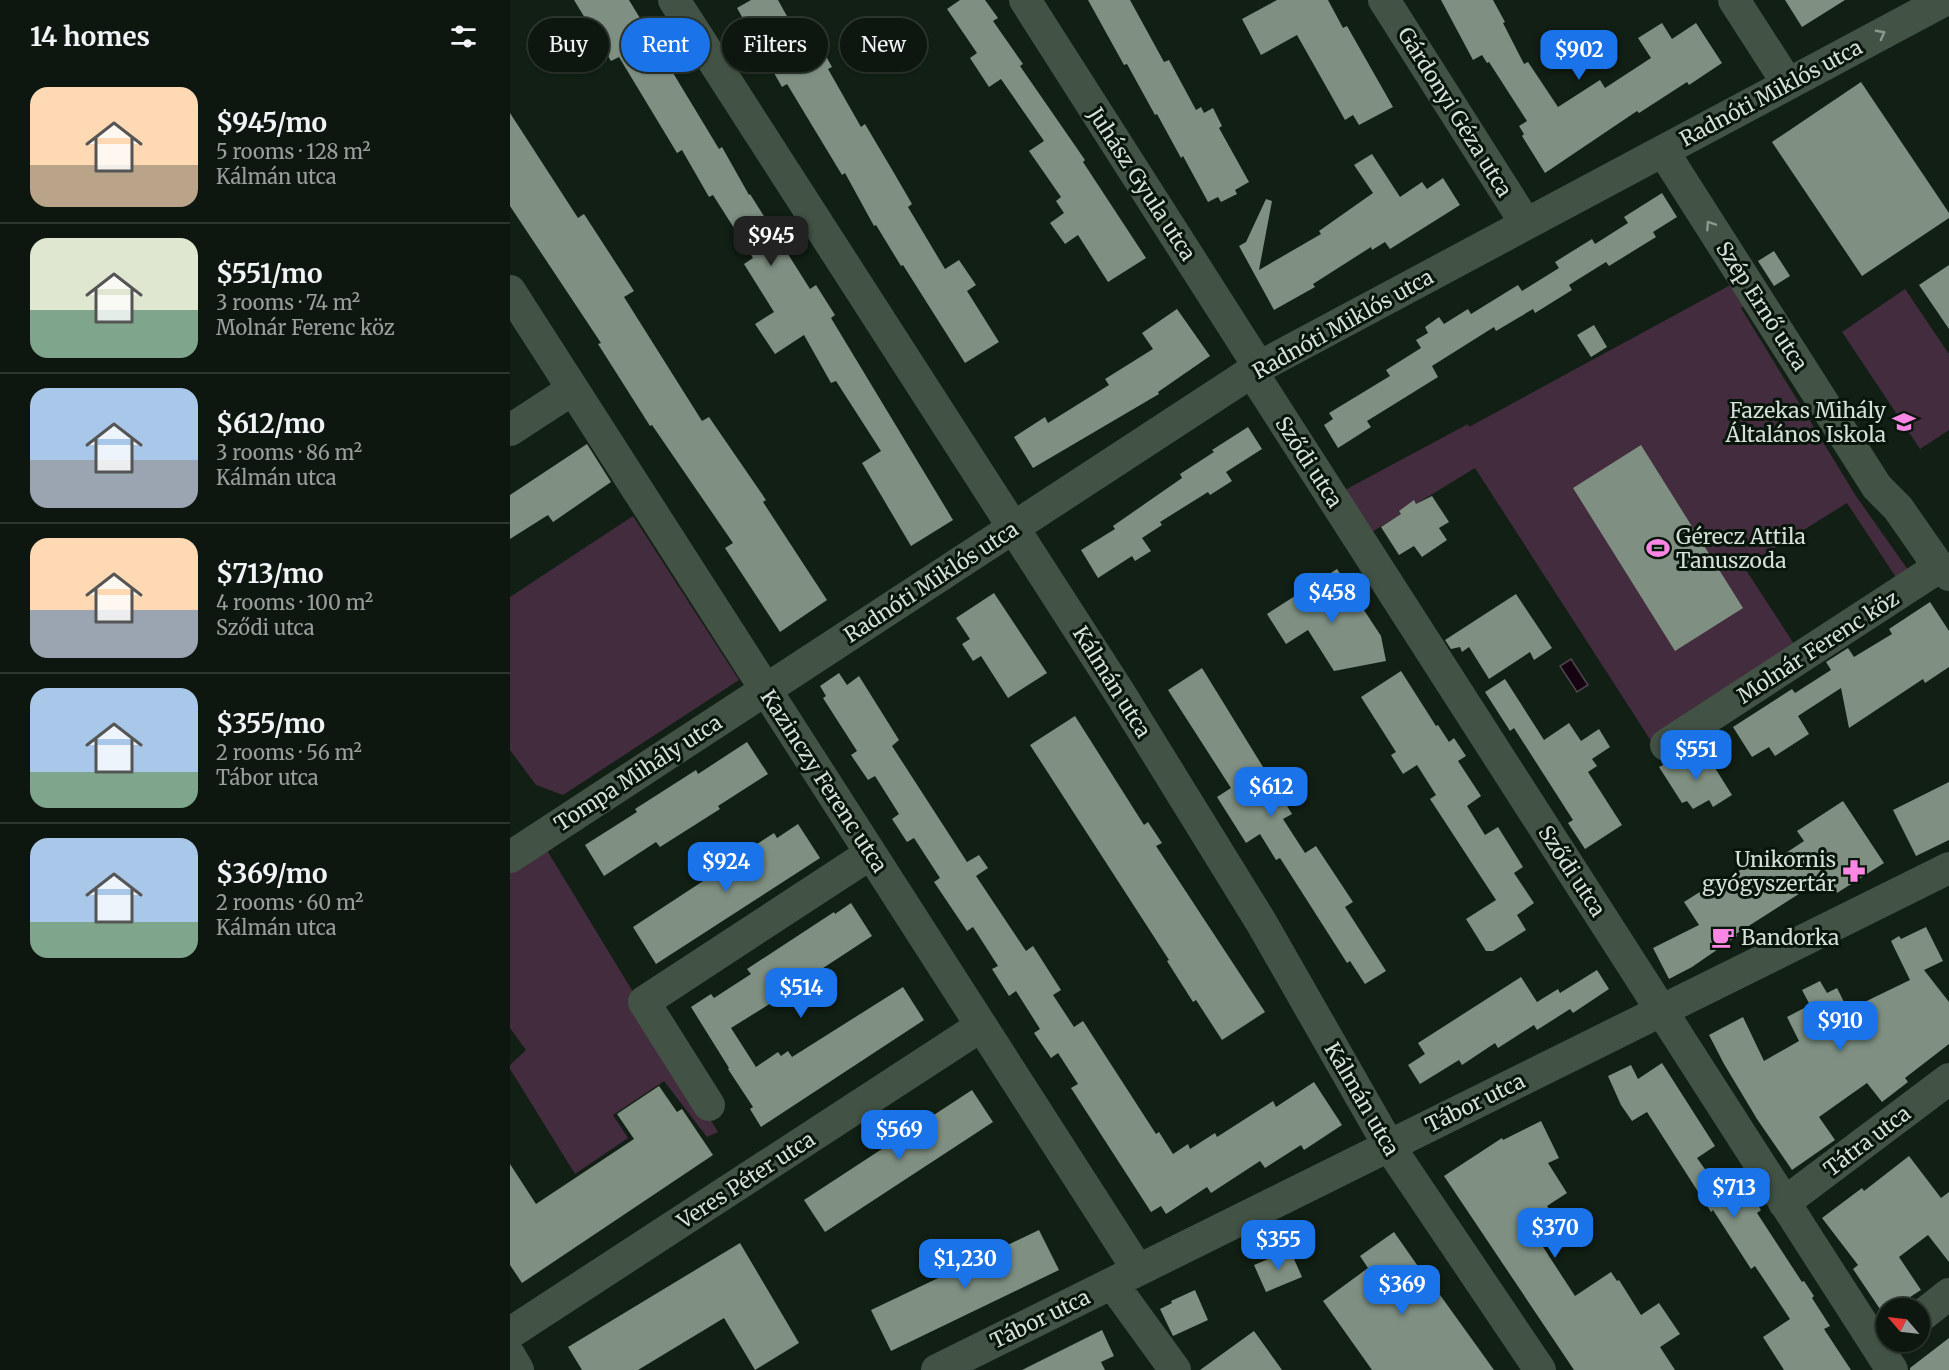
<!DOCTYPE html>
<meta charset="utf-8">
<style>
:root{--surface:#0d170f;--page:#162018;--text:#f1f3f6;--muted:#9a9f9e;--line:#2d362f;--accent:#1a73e8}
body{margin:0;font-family:Merriweather,serif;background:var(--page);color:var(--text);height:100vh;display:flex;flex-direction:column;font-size:22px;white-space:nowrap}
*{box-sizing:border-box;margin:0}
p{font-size:20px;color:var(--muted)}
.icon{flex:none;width:33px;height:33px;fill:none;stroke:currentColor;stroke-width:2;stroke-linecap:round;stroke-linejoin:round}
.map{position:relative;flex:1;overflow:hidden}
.drawer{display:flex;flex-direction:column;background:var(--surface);width:510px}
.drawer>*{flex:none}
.guide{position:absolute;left:18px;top:18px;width:570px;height:54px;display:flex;gap:12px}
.needle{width:39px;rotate:298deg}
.tools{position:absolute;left:1366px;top:1298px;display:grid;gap:12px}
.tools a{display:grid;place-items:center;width:54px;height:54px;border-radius:50%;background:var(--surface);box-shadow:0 2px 4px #0004,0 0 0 2px var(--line);font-size:30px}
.price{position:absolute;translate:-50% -51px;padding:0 14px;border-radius:12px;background:var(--accent);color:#fff;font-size:20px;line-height:39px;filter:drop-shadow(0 2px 3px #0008)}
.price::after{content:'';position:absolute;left:50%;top:36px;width:18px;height:14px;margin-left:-9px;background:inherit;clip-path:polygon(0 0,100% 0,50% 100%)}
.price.active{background:#222;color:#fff}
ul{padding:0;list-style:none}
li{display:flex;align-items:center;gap:18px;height:150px;padding:0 30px}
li+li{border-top:2px solid var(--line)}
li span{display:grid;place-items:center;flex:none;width:168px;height:120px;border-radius:18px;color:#555}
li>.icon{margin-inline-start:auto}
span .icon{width:72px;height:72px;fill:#fffc;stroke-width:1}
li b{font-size:26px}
h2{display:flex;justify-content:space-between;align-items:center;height:72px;padding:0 30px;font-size:26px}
.chip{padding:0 21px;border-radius:27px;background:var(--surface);box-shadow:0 2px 4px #0004,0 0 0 2px var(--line);font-size:21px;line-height:54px}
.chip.active{background:var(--accent);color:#fff}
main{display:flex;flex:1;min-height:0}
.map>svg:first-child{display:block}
.green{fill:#432c3e}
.water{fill:#150311;stroke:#4f454d;stroke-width:1.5}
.building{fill:#7f9082}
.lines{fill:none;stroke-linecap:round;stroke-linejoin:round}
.minor{stroke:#425245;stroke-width:32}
.oneway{stroke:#8c988e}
.labels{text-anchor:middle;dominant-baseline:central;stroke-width:6;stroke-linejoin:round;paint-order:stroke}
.street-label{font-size:21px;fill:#d6dfd8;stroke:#08150b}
.poi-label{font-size:21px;fill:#d6dfd8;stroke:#08150b;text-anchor:end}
</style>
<main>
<section class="drawer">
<h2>14 homes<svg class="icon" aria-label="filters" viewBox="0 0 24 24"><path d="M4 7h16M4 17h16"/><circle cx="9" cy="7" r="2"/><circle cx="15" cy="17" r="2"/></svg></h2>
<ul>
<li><span style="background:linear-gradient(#ffd9b3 65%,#b9a48a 0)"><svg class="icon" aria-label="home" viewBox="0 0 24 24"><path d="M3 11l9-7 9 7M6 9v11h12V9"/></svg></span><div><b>$945/mo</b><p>5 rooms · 128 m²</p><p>Kálmán utca</p></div></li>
<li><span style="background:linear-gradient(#dfe7d0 60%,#7fa58c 0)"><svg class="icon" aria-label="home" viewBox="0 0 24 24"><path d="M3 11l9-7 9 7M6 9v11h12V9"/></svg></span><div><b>$551/mo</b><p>3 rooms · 74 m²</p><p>Molnár Ferenc köz</p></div></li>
<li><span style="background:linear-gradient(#a9c7e8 60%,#9aa5b1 0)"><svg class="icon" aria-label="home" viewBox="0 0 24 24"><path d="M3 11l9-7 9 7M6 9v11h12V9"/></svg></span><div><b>$612/mo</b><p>3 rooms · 86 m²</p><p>Kálmán utca</p></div></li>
<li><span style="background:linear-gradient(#ffd9b3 60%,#9aa5b1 0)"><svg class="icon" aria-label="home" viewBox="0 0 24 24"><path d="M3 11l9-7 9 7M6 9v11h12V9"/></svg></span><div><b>$713/mo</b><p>4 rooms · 100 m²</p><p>Sződi utca</p></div></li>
<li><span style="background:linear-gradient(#a9c7e8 70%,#7fa58c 0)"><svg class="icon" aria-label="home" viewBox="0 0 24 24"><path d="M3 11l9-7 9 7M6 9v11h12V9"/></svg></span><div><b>$355/mo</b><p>2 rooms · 56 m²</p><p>Tábor utca</p></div></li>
<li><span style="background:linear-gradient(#a9c7e8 70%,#7fa58c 0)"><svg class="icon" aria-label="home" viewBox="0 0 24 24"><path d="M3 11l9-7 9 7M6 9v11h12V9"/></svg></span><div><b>$369/mo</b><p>2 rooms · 60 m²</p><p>Kálmán utca</p></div></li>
</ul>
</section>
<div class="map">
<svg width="1439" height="1370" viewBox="0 0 1439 1370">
<rect width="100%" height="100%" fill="#111f14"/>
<path class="green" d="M 1224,283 L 1238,304 L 1231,308 L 1346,496 L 1401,574 L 1389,582 L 1337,503 L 1234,567 L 1288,650 L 1143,744 L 965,468 L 906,504 L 904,501 L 889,511 L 891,514 L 862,532 L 833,491 L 958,424 L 959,427 Z
M 1395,289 L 1439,354 L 1439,430 L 1410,449 L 1332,332 Z
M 123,516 L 229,680 L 53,795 L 26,785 L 0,750 L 0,597 Z
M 35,847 L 208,1132 L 197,1137 L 154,1081 L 103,1115 L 118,1138 L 65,1174 L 0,1069 L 0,1065 L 16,1050 L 0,1028 L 0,870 Z"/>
<path class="water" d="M 1061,659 L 1078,685 L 1067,692 L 1050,666 Z"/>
<path class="building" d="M 64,0 L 119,0 L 209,149 L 212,147 L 239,195 L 240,194 L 300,289 L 306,285 L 325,315 L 321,318 L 443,520 L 401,546 L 352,463 L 371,451 L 326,381 L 321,383 L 294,335 L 265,354 L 245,324 L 264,312 L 234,264 L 243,258 L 203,195 L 199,197 L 172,150 L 167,153 L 109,57 L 101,61 Z
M 241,0 L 268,0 L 288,36 L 301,29 L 322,67 L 318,69 L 351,127 L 355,124 L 384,173 L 402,204 L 398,207 L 435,269 L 449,260 L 466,285 L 457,291 L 489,342 L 455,363 L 393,265 L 391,266 L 366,225 L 364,226 L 335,173 L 332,175 L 277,84 L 272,87 L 227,8 Z
M 450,0 L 475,0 L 488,18 L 483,21 L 513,64 L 510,66 L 575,160 L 573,162 L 636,258 L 598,282 L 568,235 L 555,244 L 540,223 L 554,213 L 546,201 L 551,197 L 519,151 L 534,141 L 491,79 L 479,87 L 460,58 L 467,53 L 437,9 Z
M 578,0 L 620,0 L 654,62 L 659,60 L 686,110 L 691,107 L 694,113 L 703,108 L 712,126 L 709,128 L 739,182 L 725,190 L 727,194 L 711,202 L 708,197 L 698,202 L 673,156 L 671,158 L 647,114 L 645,115 L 617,64 L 614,65 Z
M 767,0 L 818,0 L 833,28 L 837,26 L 883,107 L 849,125 L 843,115 L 835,120 L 787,35 L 751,55 L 732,19 Z
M 931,0 L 983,0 L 995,22 L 993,23 L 1014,64 L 1018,62 L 1048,107 L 1090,80 L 1095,88 L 1141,58 L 1128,38 L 1152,23 L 1162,39 L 1186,23 L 1212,63 L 1179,85 L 1177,82 L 1129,113 L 1127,111 L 1035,173 L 1012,136 L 1014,134 L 1009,126 L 1017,121 L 979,62 L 977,63 L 972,55 L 963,60 Z
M 1275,0 L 1335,0 L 1292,27 Z
M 1351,82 L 1439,213 L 1439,218 L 1352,276 L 1262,142 Z
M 0,113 L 68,218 L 74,214 L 124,291 L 114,297 L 192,421 L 199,417 L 256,500 L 253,502 L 317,600 L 270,632 L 215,548 L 223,543 L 142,425 L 140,426 L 88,344 L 91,343 L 0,206 Z
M 862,154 L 890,197 L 912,182 L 917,189 L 933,178 L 950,205 L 880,249 L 875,242 L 862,250 L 861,247 L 803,284 L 805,287 L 764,310 L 729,246 L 736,242 L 756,199 L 762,201 L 749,270 L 811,234 L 809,231 L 863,193 L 844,165 Z
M 1152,193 L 1167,217 L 1143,232 L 1146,237 L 1099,266 L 1096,262 L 1059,285 L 1062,290 L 1025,313 L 1023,309 L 986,331 L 984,327 L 922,366 L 928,377 L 857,421 L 861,427 L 828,448 L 814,425 L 823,419 L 819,413 L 880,376 L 876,370 L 911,348 L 906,340 L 918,333 L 915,327 L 929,317 L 934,324 L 958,309 L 961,314 L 1008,285 L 1012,291 L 1049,268 L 1045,262 L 1082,239 L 1085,244 L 1118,223 L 1114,217 Z
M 1264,251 L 1280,276 L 1264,286 L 1248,261 Z
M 1439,265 L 1439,329 L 1409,285 Z
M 667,309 L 700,356 L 648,392 L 649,394 L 523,468 L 504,437 L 535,417 L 538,423 L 599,385 L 595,379 L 643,349 L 632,333 Z
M 1084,325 L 1097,347 L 1081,357 L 1067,335 Z
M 738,427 L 752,449 L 716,472 L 722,481 L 700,495 L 698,492 L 650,522 L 652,525 L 632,538 L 641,551 L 625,561 L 622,556 L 588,578 L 571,550 L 605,529 L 603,526 L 672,478 L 670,474 L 704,452 L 702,450 Z
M 77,444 L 101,482 L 43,522 L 38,515 L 0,539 L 0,495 Z
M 1131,445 L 1233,608 L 1165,651 L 1063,488 Z
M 922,496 L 939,522 L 929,528 L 937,540 L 912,557 L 904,546 L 889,555 L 871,527 L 891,514 L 889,511 L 904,500 L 906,504 Z
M 827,569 L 871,636 L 876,661 L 824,671 L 798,630 L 776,644 L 757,614 Z
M 484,593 L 537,673 L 498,698 L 471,656 L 463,661 L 452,644 L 460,639 L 446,618 Z
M 1006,594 L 1042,648 L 1024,660 L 1020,652 L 979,679 L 959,647 L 952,652 L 950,647 L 941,649 L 935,640 Z
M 1420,602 L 1439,631 L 1439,667 L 1415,683 L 1413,679 L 1339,728 L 1331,688 L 1288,716 L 1299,734 L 1265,756 L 1259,747 L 1242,757 L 1223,727 L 1282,689 L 1285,693 L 1321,670 L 1316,662 L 1338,648 L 1344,657 L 1382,634 L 1379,629 Z
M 692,668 L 782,814 L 773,819 L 795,853 L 806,846 L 843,902 L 835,907 L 876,971 L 855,984 L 840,961 L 837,963 L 770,858 L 766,860 L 750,834 L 736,843 L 707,797 L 721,788 L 658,690 Z
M 891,671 L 926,726 L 928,725 L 939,742 L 944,738 L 956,756 L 948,761 L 971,796 L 957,806 L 975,835 L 988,827 L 1013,867 L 1004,873 L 1024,903 L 1007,915 L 1016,930 L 983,951 L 976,951 L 956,919 L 986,900 L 920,799 L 926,795 L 907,765 L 893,774 L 881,755 L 886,752 L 851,697 Z
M 329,673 L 337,685 L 349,676 L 389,740 L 382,746 L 457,862 L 469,855 L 478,868 L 466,876 L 516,951 L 523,946 L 551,990 L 543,995 L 564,1027 L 573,1021 L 646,1134 L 649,1132 L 663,1154 L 678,1144 L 680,1149 L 705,1133 L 707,1137 L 763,1101 L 766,1107 L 804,1082 L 832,1125 L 794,1150 L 791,1145 L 755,1168 L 750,1161 L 701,1193 L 697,1187 L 656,1214 L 651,1206 L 641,1212 L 561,1088 L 568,1084 L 548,1053 L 541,1058 L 524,1033 L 530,1029 L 506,991 L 499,996 L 482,969 L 488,966 L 463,927 L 457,931 L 424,882 L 430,878 L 404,838 L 397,842 L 382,819 L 389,814 L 365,776 L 358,780 L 341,755 L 347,751 L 313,698 L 316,696 L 310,686 Z
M 995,679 L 1034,740 L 1059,723 L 1071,741 L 1089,729 L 1100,747 L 1082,759 L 1087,766 L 1078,772 L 1112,825 L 1075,849 L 1058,823 L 1063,820 L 1004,728 L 1000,731 L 975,692 Z
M 565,716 L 634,825 L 638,822 L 652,843 L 646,846 L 755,1012 L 712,1040 L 686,1000 L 683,1002 L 657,961 L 659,960 L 520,745 Z
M 237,742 L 258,774 L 208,806 L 210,809 L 150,847 L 146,842 L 94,876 L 75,845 L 127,812 L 125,809 L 186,770 L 188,774 Z
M 1195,752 L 1222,795 L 1203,807 L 1199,800 L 1183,809 L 1177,801 L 1172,803 L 1149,767 L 1170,757 L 1175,765 Z
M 1439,782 L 1439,840 L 1406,856 L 1383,810 Z
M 1333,801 L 1374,863 L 1327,893 L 1317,876 L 1226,934 L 1227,936 L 1182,967 L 1159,979 L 1143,948 L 1189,925 L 1174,902 L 1196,888 L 1198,891 L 1244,861 L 1250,870 L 1294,841 L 1287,831 Z
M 288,824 L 310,858 L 146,964 L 123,927 L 248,845 L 247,844 L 264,833 L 267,838 Z
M 341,903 L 362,936 L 304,974 L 306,975 L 221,1028 L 246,1067 L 268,1052 L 271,1056 L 278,1051 L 282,1057 L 393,987 L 414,1020 L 251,1127 L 240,1109 L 243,1107 L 218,1069 L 219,1068 L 181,1007 L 201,994 L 204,998 L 241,974 L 237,969 L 324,912 L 325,914 Z
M 1416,927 L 1433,961 L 1414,970 L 1439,1002 L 1439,1044 L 1395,1078 L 1398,1082 L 1372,1102 L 1357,1083 L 1309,1117 L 1325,1140 L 1282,1170 L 1247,1119 L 1214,1064 L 1199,1035 L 1233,1017 L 1254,1061 L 1289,1041 L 1277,1017 L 1300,1005 L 1292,990 L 1310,981 L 1317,993 L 1327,988 L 1338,1010 L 1400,980 L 1381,941 L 1389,936 L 1391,939 Z
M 1087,970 L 1099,989 L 1063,1013 L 1060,1009 L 1027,1030 L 1024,1025 L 988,1048 L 985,1043 L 952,1065 L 949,1060 L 910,1084 L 898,1065 L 915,1054 L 908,1043 L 1011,977 L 1027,1002 L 1048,989 L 1050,993 Z
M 1152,1063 L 1205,1146 L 1187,1158 L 1209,1189 L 1229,1176 L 1251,1210 L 1247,1213 L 1292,1282 L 1294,1281 L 1304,1296 L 1302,1298 L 1320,1326 L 1314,1329 L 1341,1370 L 1274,1370 L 1253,1337 L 1280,1319 L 1245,1266 L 1241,1269 L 1203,1210 L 1201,1212 L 1137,1112 L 1122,1121 L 1111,1105 L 1098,1076 L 1121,1065 L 1128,1079 Z
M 149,1086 L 167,1112 L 172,1109 L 203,1155 L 12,1283 L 0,1265 L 0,1164 L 26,1204 L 124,1139 L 107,1114 Z
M 462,1090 L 483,1122 L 315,1232 L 294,1200 Z
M 1031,1121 L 1049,1158 L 1038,1163 L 1057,1193 L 1037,1206 L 1044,1216 L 1022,1230 L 1065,1296 L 1101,1272 L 1107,1281 L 1109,1280 L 1131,1315 L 1149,1303 L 1170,1334 L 1150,1347 L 1165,1370 L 1064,1370 L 934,1176 L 992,1138 L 993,1140 Z
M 1399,1156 L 1431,1198 L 1439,1192 L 1439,1262 L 1418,1235 L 1389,1257 L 1411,1290 L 1383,1308 L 1377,1308 L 1377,1312 L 1374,1315 L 1343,1269 L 1348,1265 L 1312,1218 L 1352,1188 L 1354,1191 Z
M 529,1230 L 549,1270 L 381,1351 L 361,1310 Z
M 884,1232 L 919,1282 L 920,1281 L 984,1370 L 862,1370 L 813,1301 L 858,1268 L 850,1256 Z
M 230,1243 L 289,1343 L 245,1370 L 214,1318 L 128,1370 L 72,1370 L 58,1347 Z
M 780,1250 L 792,1277 L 756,1292 L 744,1265 Z
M 685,1290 L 698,1320 L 663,1336 L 650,1309 L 662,1303 L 661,1301 Z
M 592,1330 L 604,1356 L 591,1362 L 595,1370 L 512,1370 Z
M 744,1331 L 772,1370 L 690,1370 Z
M 1439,1338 L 1439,1370 L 1400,1370 L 1400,1368 Z"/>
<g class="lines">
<path class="minor" d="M 164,0 L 611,695 L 751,922 L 879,1146 L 1030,1370
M 515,0 L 749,367
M 874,0 L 1016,224
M 1224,0 L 1278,84
M 1153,151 L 1367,487 L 1388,508 L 1429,567 L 1439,575
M 0,291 L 628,1270
M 742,372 L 1382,1370
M 0,430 L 63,389
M 1156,745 L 1429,567
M 0,857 L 749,367 L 1435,0
M 199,1105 L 134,1002 L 360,854
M 1274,1203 L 1439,1079
M 602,1283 L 665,1370
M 1410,1317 L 1439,1294
M 0,1333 L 471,1026
M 0,1356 L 8,1370
M 427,1370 L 1439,868"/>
</g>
<defs><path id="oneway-chevron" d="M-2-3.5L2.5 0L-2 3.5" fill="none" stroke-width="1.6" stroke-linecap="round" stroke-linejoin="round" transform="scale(1.5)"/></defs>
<g class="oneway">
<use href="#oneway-chevron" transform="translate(1371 34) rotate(-28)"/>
<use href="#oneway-chevron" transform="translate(1200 225) rotate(-123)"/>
</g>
<defs>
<g id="school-bare" transform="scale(1.8)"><path d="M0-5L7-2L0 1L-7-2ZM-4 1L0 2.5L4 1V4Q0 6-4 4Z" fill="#fc86e3" stroke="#08150b" stroke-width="2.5" paint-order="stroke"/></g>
<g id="stadium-bare" transform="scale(1.8)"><path d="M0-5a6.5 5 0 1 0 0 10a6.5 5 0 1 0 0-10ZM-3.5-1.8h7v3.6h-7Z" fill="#fc86e3" stroke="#08150b" stroke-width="2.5" paint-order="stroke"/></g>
<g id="pharmacy-bare" transform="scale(1.8)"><path d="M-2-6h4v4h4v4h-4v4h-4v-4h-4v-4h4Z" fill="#fc86e3" stroke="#08150b" stroke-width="2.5" paint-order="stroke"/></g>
<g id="cafe-bare" transform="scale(1.8)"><path d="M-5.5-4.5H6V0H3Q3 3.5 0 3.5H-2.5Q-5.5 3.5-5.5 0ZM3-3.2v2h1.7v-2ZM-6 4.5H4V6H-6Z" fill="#fc86e3" stroke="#08150b" stroke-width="2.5" paint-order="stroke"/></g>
</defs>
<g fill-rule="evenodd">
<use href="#school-bare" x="1394" y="422"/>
<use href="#stadium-bare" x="1148" y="548"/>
<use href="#pharmacy-bare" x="1344" y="871"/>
<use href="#cafe-bare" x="1213" y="937"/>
</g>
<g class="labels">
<g class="street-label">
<text transform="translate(1261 93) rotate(-28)">Radnóti Miklós utca</text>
<text transform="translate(945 112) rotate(58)">Gárdonyi Géza utca</text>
<text transform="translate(632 184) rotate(57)">Juhász Gyula utca</text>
<text transform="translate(1252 306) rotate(57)">Szép Ernő utca</text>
<text transform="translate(833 324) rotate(-29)">Radnóti Miklós utca</text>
<text transform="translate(799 462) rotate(57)">Sződi utca</text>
<text transform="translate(421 582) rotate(-33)">Radnóti Miklós utca</text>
<text transform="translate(1308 647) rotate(-33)">Molnár Ferenc köz</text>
<text transform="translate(602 682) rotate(58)">Kálmán utca</text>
<text transform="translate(128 773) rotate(-33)">Tompa Mihály utca</text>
<text transform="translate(314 781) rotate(57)">Kazinczy Ferenc utca</text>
<text transform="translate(1062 871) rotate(57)">Sződi utca</text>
<text transform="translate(852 1099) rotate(60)">Kálmán utca</text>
<text transform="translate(965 1103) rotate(-26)">Tábor utca</text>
<text transform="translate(1357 1141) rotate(-37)">Tátra utca</text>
<text transform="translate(236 1180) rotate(-33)">Veres Péter utca</text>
<text transform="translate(530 1319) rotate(-26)">Tábor utca</text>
</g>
<g class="poi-label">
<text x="1376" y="410">Fazekas Mihály<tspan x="1376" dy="24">Általános Iskola</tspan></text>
<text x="1166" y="536" text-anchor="start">Gérecz Attila<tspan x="1166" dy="24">Tanuszoda</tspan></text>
<text x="1326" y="859">Unikornis<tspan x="1326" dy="24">gyógyszertár</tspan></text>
<text x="1231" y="937" text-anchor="start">Bandorka</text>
</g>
</g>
</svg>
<div class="tools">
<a><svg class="needle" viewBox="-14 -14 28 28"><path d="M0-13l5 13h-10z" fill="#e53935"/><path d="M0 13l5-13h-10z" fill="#9a9f9e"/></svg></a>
</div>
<b class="price" style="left:1069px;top:81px">$902</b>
<b class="price active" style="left:261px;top:267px">$945</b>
<b class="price" style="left:822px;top:624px">$458</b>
<b class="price" style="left:1186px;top:781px">$551</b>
<b class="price" style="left:761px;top:818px">$612</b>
<b class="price" style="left:216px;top:893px">$924</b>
<b class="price" style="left:291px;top:1019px">$514</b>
<b class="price" style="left:1330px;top:1052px">$910</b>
<b class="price" style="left:389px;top:1161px">$569</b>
<b class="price" style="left:1224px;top:1219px">$713</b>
<b class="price" style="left:1045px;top:1259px">$370</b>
<b class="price" style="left:768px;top:1271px">$355</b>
<b class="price" style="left:455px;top:1290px">$1,230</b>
<b class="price" style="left:892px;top:1316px">$369</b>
<div class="guide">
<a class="chip">Buy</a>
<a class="chip active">Rent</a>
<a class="chip">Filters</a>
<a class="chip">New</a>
</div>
</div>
</main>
